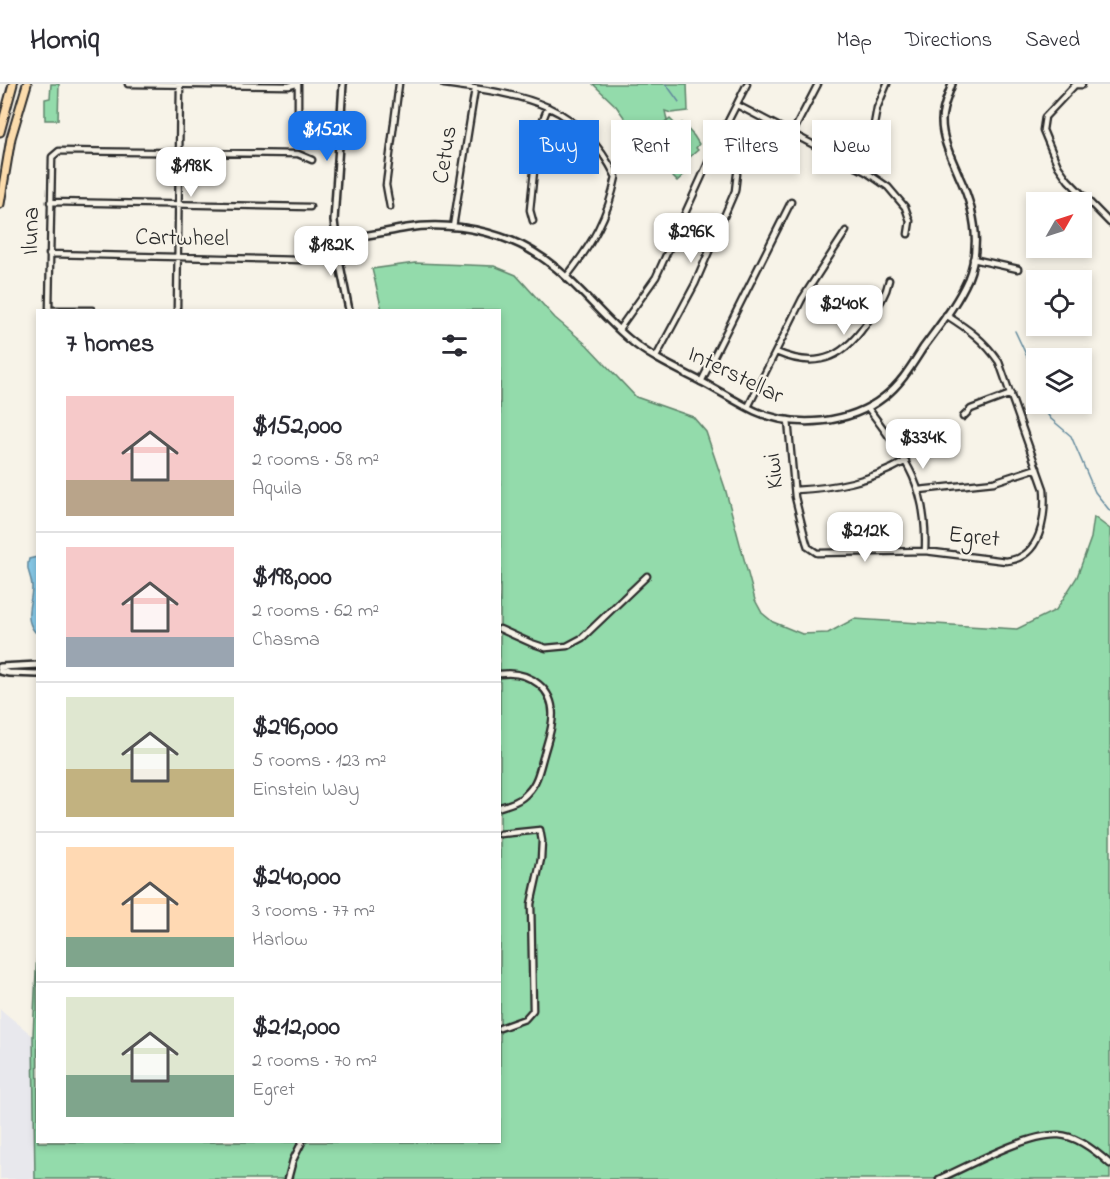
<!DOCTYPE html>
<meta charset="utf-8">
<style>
:root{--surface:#fff;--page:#f7f7f7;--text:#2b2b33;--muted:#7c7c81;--line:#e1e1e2;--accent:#1a73e8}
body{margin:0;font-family:"Indie Flower",sans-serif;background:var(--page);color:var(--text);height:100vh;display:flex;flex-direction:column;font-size:22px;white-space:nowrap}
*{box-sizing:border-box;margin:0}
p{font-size:20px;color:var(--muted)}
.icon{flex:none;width:33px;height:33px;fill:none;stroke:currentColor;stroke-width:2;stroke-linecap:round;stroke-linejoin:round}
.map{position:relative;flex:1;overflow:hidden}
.sheet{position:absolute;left:36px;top:225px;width:465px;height:834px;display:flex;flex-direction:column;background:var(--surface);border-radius:0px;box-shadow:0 3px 9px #0003}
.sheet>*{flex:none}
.guide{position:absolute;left:519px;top:36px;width:501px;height:54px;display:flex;gap:12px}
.needle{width:39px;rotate:51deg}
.buttons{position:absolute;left:1026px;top:108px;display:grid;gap:12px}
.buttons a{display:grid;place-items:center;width:66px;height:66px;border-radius:0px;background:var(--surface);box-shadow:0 3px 9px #0003;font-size:30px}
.price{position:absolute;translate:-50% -51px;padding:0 14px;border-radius:12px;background:#fff;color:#222;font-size:20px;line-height:39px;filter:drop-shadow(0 2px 3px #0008)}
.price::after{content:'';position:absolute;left:50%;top:36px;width:18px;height:14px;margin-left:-9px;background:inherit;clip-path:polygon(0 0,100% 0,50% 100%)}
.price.active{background:var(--accent);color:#fff}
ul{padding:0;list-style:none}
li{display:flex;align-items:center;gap:18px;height:150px;padding:0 30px}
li+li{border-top:2px solid var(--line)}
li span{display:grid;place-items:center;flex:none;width:168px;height:120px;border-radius:0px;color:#555}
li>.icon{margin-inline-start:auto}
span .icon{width:72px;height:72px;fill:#fffc;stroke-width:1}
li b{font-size:26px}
h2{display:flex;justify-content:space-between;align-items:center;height:72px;padding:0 30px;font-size:26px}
.pill{padding:0 21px;border-radius:0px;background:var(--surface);box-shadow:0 3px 9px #0003;font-size:21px;line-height:54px}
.pill.active{background:var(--accent);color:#fff}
header{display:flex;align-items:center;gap:36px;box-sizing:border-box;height:84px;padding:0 30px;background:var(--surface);border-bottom:2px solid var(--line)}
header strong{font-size:28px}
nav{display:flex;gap:33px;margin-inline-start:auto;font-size:21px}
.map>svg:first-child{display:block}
.built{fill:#e8e8ed}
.green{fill:#93dbab;stroke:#5f836b;stroke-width:1.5}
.water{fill:#88cae9;stroke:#638a9d;stroke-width:1.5}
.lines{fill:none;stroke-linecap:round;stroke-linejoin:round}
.stream{stroke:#638a9d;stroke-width:1.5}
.minor-casing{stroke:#2b2b2b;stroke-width:9}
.tertiary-casing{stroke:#2b2b2b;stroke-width:10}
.primary-casing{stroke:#2b2b2b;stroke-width:11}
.minor{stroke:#f7f3e8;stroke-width:4.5}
.tertiary{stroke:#f7f3e8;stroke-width:5}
.primary{stroke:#fcdcac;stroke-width:7}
.labels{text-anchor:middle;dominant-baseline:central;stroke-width:4.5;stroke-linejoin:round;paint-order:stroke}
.street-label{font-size:24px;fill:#2b2b2b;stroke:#f7f3e8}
</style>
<header>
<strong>Homiq</strong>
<nav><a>Map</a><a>Directions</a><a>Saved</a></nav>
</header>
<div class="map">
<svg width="1110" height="1095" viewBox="0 0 1110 1095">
<rect width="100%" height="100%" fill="#f7f3e8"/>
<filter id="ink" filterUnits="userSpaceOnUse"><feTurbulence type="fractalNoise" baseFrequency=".0167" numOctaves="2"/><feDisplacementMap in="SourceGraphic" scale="12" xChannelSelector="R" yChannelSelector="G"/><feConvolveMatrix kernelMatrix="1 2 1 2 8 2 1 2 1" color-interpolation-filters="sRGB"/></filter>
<g filter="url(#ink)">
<path class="built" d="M 0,925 L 33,952 L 35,1095 L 0,1095 Z"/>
<path class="green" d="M 51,0 L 59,0 L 58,36 L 45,36 L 45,15 L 50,14 Z
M 593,0 L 687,0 L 688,27 L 671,29 L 665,27 L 667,36 L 641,57 L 616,22 Z
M 670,35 L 677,42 L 682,39 L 694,52 L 699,60 L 696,64 L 698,66 L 683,79 L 689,86 L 677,97 L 663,83 L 667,79 L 645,55 L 654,47 L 656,48 Z
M 415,179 L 494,182 L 516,191 L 555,234 L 587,261 L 636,313 L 693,333 L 706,348 L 725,404 L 755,516 L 762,529 L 773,538 L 802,550 L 828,549 L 854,535 L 1017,545 L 1056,526 L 1077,493 L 1091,454 L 1094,433 L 1110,445 L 1110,1095 L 35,1095 L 33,952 L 37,866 L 38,1058 L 500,1058 L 500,226 L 382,226 L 372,185 Z"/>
<path class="water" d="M 37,473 L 38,473 L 37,549 L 35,548 C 23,533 32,519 32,503 C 32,492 25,486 29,475 Z"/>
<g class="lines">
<path class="stream" d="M 666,0 L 679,18
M 1015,247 L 1030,279 L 1036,315
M 1040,320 L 1051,335 L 1071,352 L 1095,408 L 1110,427"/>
<g class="minor-casing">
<path id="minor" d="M 128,0 L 289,2 L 296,0
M 444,0 C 521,11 578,16 616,93 C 608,133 592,160 567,192
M 1082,1 L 1075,1 L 1045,33 L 1043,46 L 1058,82 L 1068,96 L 1110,139
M 737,21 L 866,88 L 888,103 L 905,123 L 910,137 L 908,150
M 298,39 L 298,0
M 792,50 L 818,0
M 856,83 L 872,52 L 877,24 L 887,0
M 50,118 L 310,123
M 390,123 L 386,101 L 399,0
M 533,137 L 530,126 L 538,48 L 548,23
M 453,143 L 475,5
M 49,170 L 301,176 L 313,172
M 973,175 L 1018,185
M 49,226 L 52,73 L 59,67 L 298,70 L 312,76
M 49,226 L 92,226
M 177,226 L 180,0
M 619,245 L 656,193 L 718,57 L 747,0
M 776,268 C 820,287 846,272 870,234 C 879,221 886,211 889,196
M 656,273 L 695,200 L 735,107 L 737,90
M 701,298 L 791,118
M 748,323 L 802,215 L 846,147
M 868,324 C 905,374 928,401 925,467
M 963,333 L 971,325 L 1011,310
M 788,336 L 795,413 L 806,457 L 808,463 L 817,469 L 925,467 L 1006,477 C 1041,474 1046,434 1044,405 L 999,278 C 984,256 968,245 946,231
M 795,406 C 835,404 871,397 906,377
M 919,406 L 994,398 L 1037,384
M 500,545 L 531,559 L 546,564 L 567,562 L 582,554 L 647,492
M 500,590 C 529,586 557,605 552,638 C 551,648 547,659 544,670 C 540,683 538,698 528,708 C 521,717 510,720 500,723
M 500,750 L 540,746 L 542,757 L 541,775 L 531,820 L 533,926 L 525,935 L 500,944
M 288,1095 L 293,1076 L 302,1058
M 939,1095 C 969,1082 1027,1049 1059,1051 C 1077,1052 1097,1068 1110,1080"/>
</g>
<g class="tertiary-casing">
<path id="tertiary" d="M 343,0 L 334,137 L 339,176 L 349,226
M 336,155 C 360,154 383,148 407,144 C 442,138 480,144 512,157 C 562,177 590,222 629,255 C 651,274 679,286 704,299 C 721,308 738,319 755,327 C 795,345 850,340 884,313 C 901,300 912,281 923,264 C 939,242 957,220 968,195 C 982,161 974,124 959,92 C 952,75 942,56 942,37 C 942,24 948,12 952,0
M 0,583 L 38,581
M 0,587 L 9,589 L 38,590"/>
</g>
<g class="primary-casing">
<path id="primary" d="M 0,48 L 13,0
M 0,120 L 11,54 L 27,0"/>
</g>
<use href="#minor" class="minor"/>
<use href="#tertiary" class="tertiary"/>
<use href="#primary" class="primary"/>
</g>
</g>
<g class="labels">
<g class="street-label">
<text transform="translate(446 71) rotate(-81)">Cetus</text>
<text transform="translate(32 147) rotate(-89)">Iluna</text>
<text transform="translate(182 155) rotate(1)">Cartwheel</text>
<text transform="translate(735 292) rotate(26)">Interstellar</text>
<text transform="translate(775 387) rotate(-96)">Kiwi</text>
<text transform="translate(974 454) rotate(6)">Egret</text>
</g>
</g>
</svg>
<div class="buttons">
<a><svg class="needle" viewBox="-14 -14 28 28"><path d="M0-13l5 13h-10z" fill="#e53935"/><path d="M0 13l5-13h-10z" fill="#7c7c81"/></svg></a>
<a><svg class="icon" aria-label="locate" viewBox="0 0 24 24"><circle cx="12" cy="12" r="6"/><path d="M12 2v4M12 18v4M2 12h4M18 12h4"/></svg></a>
<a><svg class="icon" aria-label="layers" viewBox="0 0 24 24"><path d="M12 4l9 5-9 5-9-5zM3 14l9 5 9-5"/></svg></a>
</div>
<b class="price active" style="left:327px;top:78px">$152K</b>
<b class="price" style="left:191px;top:114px">$198K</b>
<b class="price" style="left:691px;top:180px">$296K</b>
<b class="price" style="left:331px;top:193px">$182K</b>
<b class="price" style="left:844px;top:252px">$240K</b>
<b class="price" style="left:923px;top:386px">$334K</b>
<b class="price" style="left:865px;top:479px">$212K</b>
<div class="guide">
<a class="pill active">Buy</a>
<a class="pill">Rent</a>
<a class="pill">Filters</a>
<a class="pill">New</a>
</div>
<section class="sheet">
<h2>7 homes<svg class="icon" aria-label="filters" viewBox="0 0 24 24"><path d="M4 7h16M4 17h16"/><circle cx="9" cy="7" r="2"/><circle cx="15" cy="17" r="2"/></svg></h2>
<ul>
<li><span style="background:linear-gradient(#f6c9c9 70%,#b9a48a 0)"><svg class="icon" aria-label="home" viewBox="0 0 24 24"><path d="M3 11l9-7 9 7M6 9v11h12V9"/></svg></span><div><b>$152,000</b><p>2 rooms · 58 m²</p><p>Aquila</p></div></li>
<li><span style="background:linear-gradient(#f6c9c9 75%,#9aa5b1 0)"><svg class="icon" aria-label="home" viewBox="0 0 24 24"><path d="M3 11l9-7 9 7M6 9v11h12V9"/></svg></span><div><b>$198,000</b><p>2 rooms · 62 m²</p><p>Chasma</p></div></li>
<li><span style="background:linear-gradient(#dfe7d0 60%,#c2b280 0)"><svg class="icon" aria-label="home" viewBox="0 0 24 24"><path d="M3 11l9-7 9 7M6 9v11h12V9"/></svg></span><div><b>$296,000</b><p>5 rooms · 123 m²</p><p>Einstein Way</p></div></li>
<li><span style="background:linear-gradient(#ffd9b3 75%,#7fa58c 0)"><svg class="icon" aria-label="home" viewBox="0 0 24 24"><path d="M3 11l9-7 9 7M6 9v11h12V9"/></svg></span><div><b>$240,000</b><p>3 rooms · 77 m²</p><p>Harlow</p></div></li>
<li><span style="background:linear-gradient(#dfe7d0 65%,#7fa58c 0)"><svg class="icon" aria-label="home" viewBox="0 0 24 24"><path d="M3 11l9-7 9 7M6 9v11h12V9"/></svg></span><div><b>$212,000</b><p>2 rooms · 70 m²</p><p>Egret</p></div></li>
</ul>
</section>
</div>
